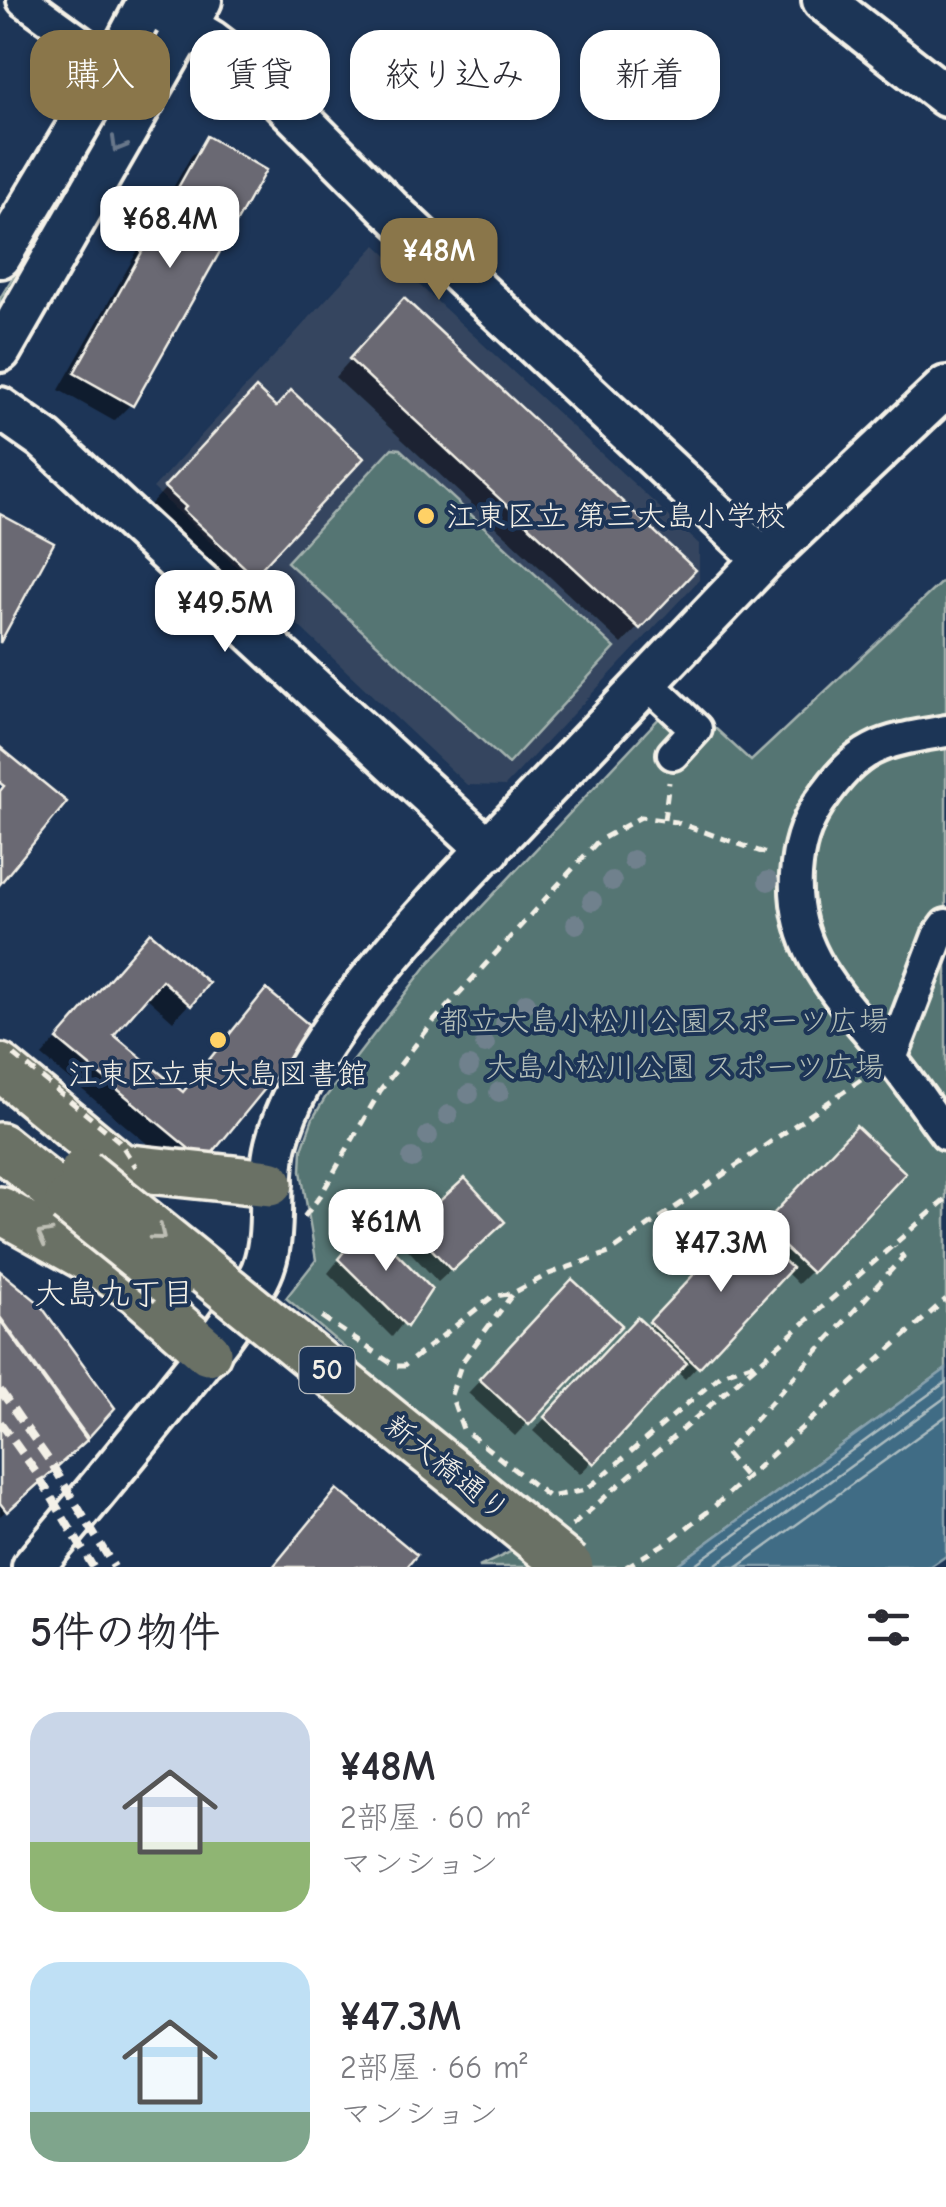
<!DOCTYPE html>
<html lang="ja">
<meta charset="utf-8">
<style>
:root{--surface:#fff;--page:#f2f2f3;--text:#2b2b33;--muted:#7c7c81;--accent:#8a764a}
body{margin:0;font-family:"Comic Neue","Klee One",sans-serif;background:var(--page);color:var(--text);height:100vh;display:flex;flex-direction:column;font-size:38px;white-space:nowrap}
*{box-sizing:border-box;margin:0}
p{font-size:32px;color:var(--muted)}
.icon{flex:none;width:55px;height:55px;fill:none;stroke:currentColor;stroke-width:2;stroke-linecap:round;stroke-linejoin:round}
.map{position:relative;height:1567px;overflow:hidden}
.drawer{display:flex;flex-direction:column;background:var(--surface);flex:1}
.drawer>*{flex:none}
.top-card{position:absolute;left:30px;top:30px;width:888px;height:90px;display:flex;gap:20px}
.price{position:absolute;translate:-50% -85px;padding:0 22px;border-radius:20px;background:#fff;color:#222;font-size:32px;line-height:65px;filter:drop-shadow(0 2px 5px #0008)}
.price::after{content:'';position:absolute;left:50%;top:60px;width:30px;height:22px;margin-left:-15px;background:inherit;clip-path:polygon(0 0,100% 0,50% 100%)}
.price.on{background:var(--accent);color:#fff}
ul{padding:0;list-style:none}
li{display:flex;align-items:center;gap:30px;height:250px;padding:0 30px}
li span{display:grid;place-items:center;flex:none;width:280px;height:200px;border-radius:30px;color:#555}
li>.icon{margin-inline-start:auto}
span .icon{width:120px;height:120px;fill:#fffc;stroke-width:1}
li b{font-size:42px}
h2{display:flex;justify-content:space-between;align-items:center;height:120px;padding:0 30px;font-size:42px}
.tag{padding:0 35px;border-radius:30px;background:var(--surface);box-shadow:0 2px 8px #0004;font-size:35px;line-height:90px}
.tag.on{background:var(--accent);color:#fff}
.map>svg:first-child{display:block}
.built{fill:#34455f}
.green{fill:#547473;stroke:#a4b2ae;stroke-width:2.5}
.water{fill:#406c85;stroke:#88a1ad;stroke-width:2.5}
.shadow{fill:#0007}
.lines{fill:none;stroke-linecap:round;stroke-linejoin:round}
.shore{stroke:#acbcc0;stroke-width:2.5}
.building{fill:#6a6973;stroke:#f4f1e8;stroke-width:2.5}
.street-casing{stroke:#f4f1e8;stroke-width:38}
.secondary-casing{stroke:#f4f1e8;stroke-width:48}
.primary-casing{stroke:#f4f1e8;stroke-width:52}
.path{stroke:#f4f1e8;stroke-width:5;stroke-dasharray:10 8;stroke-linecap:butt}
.street{stroke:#1d3557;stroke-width:30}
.secondary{stroke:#1d3557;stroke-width:40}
.primary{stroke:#6b7165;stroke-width:45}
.rail{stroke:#f4f1e8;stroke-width:8;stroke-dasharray:15 8;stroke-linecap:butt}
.primary-bridge-casing{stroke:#f4f1e8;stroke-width:52;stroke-linecap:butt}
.path-bridge{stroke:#f4f1e8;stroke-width:5;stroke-dasharray:10 8;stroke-linecap:butt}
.primary-bridge{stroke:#6b7165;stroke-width:45}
.tree{fill:#70818d}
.oneway{stroke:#68778a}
.oneway2{stroke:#bdbeb4}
.poi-dot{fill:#ffd166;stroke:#1d3557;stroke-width:4}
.labels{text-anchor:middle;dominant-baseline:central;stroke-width:8;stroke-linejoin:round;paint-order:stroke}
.shield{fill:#1d3557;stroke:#b4b9bc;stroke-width:2.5}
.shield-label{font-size:28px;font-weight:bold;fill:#f4f1e8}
.poi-label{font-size:30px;fill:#f4f1e8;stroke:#1d3557;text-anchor:start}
.park-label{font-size:30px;fill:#b4bfb9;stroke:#1d3557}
.street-label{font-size:30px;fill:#f4f1e8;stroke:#1d3557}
.neighbourhood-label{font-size:32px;fill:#f4f1e8;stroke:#1d3557}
</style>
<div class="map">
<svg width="946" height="1567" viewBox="0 0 946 1567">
<rect width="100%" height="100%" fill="#1d3557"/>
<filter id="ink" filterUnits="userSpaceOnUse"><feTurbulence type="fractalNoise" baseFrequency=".01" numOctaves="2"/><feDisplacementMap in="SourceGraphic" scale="20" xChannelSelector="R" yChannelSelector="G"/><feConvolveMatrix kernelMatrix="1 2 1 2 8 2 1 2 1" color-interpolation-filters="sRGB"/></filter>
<g filter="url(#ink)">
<path class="built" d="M 376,245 L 699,544 L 699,580 L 505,786 L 467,785 L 153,488 Z"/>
<path class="green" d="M 40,233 L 46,237 L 0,319 L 0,298 Z
M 392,448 L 400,449 L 615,648 L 508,764 L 287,562 Z
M 946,578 L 946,1369 L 674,1567 L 479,1567 L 560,1528 L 520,1494 L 498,1485 L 360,1373 L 353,1355 L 286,1298 L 316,1260 L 301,1171 L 302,1149 L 313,1118 L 325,1098 L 428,964 L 680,696 L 751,761 Z"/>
<path class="water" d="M 946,1369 L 946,1556 L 930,1567 L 674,1567 Z"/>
<path class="shadow" d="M 208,140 L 131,404 L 114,421 L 59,390 L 191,156 Z
M 388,318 L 692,571 L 622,644 L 335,377 Z
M 240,408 L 253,574 L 236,591 L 168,528 L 171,524 L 150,505 Z
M 134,951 L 189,1004 L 173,1021 L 145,996 L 110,1035 L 181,1094 L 250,1009 L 187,1177 L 42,1056 Z
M 856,1130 L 811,1271 L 798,1284 L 786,1272 L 685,1379 L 676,1371 L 580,1474 L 533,1431 L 625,1333 L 646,1328 L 743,1225 L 755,1237 Z
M 413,1229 L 490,1234 L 438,1282 L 400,1241 Z
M 355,1239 L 429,1289 L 392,1337 L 328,1273 Z
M 0,1274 L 112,1408 L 67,1457 L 0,1516 Z
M 560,1295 L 619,1325 L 515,1436 L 468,1393 Z"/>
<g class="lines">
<path class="shore" d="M 691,1567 L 946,1382
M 712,1567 L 946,1397
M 738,1567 L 946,1416"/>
</g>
<path class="building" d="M 207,136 L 266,170 L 133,406 L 74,373 Z
M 404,298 L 696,570 L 640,629 L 349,359 Z
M 256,388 L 276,407 L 291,390 L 364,458 L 254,576 L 183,510 L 186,507 L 164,487 Z
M 0,514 L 54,543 L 0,643 Z
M 0,747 L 67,802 L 0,884 L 0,791 L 4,786 L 0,783 Z
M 150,932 L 209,983 L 191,1006 L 162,980 L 114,1035 L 183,1092 L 266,989 L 314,1029 L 205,1162 L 57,1039 Z
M 856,1126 L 906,1173 L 812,1273 L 762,1226 Z
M 465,1178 L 505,1222 L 452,1271 L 411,1227 Z
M 743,1222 L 792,1268 L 699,1368 L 649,1322 Z
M 367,1223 L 432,1289 L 407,1327 L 338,1259 Z
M 0,1271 L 39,1303 L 115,1408 L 88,1438 L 0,1317 Z
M 572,1279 L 622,1325 L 529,1425 L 479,1379 Z
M 637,1317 L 687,1363 L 594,1464 L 544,1417 Z
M 0,1320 L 87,1440 L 7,1512 L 0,1503 Z
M 337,1489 L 417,1555 L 407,1567 L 273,1567 Z"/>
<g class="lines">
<g class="street-casing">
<path id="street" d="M 23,0 L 114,66
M 646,682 L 696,729 L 673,754
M 946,731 C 879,742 859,745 819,803 C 804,826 798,847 796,875 C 792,954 840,996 887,1054 C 908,1079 926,1107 946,1134
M 891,1059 L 938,936 L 946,925"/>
</g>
<g class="secondary-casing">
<path id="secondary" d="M 823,0 L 946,96
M 148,3 L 211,41 L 257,76 L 389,208 L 764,559
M 0,257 L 114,66 L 149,0
M 0,351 L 201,0
M 0,408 L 44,439 L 489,850
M 33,1567 C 82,1508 131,1450 178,1390 C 206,1355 236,1319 258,1279 C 280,1238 265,1188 276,1144 C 298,1055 393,950 455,883 L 764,559 L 946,387"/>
</g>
<g class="primary-casing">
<path id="primary" d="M 0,1067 L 121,1167 L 270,1183
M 0,1146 L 68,1201
M 0,1210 L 98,1264 L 138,1291 L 208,1352"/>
</g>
<path class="path" d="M 664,820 L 669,782
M 304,1217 L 321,1195 L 380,1091 L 433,1022 L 598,841 L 641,817 L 676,822 L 770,855
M 512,1295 L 462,1362 L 451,1395 L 463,1429 L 549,1497 L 586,1490 L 722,1374 L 754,1363
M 322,1317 L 395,1366 L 404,1366 L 492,1297 L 513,1293 L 549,1274 L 609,1253 L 868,1075
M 744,1475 L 725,1453 L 903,1257 L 895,1246
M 572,1526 L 946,1199
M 626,1567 L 669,1541 L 710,1510 L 946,1299"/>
<use href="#street" class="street"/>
<use href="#secondary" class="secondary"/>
<use href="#primary" class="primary"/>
<path class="rail" d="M 0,1390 L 53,1466 L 114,1567
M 0,1422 L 38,1475 L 93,1567"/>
<g class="primary-bridge-casing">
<path id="primary-bridge" d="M 83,1172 L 570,1567
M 68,1201 L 170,1283"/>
</g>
<path class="path-bridge" d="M 14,1055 L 119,1141 L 136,1167"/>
<use href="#primary-bridge" class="primary-bridge"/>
</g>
<g class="tree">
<circle cx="633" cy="860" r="10"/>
<circle cx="612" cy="881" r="10"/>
<circle cx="768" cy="881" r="10"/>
<circle cx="592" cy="901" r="10"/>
<circle cx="576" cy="924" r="10"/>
<circle cx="526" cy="1003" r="10"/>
<circle cx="505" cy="1023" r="10"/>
<circle cx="485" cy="1044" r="10"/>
<circle cx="469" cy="1067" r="10"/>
<circle cx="499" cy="1092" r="10"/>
<circle cx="469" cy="1094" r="10"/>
<circle cx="448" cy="1115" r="10"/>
<circle cx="428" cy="1136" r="10"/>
<circle cx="412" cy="1158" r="10"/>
</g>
<defs><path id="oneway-chevron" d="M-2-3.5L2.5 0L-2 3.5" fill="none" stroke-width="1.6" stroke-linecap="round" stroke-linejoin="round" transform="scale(2.5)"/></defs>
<use class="oneway" href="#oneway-chevron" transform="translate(118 145) rotate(120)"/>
<g class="oneway2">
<use href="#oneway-chevron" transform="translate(159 1234) rotate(39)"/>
<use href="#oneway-chevron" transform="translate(44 1236) rotate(-152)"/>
</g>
</g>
<g class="poi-dot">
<circle cx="426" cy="516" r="10"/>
<circle cx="218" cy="1040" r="10"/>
</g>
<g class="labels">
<rect class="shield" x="299.5" y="1347" width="55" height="46" rx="8"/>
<g class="shield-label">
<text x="327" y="1370">50</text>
</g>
<g class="poi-label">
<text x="446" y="516">江東区立 第三大島小学校</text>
<text x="218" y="1074" text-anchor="middle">江東区立東大島図書館</text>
</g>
<g class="park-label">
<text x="664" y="1021">都立大島小松川公園スポーツ広場</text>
<text x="685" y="1067">大島小松川公園 スポーツ広場</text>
</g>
<g class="street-label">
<text transform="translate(447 1468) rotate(39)">新大橋通り</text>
</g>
<g class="neighbourhood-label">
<text x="114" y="1293">大島九丁目</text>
</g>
</g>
</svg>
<b class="price" style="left:170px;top:271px">¥68.4M</b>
<b class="price on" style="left:439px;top:303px">¥48M</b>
<b class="price" style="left:225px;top:655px">¥49.5M</b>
<b class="price" style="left:386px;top:1274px">¥61M</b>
<b class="price" style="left:721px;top:1295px">¥47.3M</b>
<div class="top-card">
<a class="tag on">購入</a>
<a class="tag">賃貸</a>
<a class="tag">絞り込み</a>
<a class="tag">新着</a>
</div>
</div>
<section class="drawer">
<h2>5件の物件<svg class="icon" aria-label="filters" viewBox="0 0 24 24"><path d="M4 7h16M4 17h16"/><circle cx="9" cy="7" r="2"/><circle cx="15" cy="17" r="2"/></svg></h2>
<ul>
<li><span style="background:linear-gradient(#c9d6e8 65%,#8fb573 0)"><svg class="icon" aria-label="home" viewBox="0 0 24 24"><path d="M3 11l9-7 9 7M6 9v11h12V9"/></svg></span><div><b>¥48M</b><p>2部屋 · 60 m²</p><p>マンション</p></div></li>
<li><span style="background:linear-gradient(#bfe0f5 75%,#7fa58c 0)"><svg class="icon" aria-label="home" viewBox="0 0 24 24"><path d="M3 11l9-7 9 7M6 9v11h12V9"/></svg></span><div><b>¥47.3M</b><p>2部屋 · 66 m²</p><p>マンション</p></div></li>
</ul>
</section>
